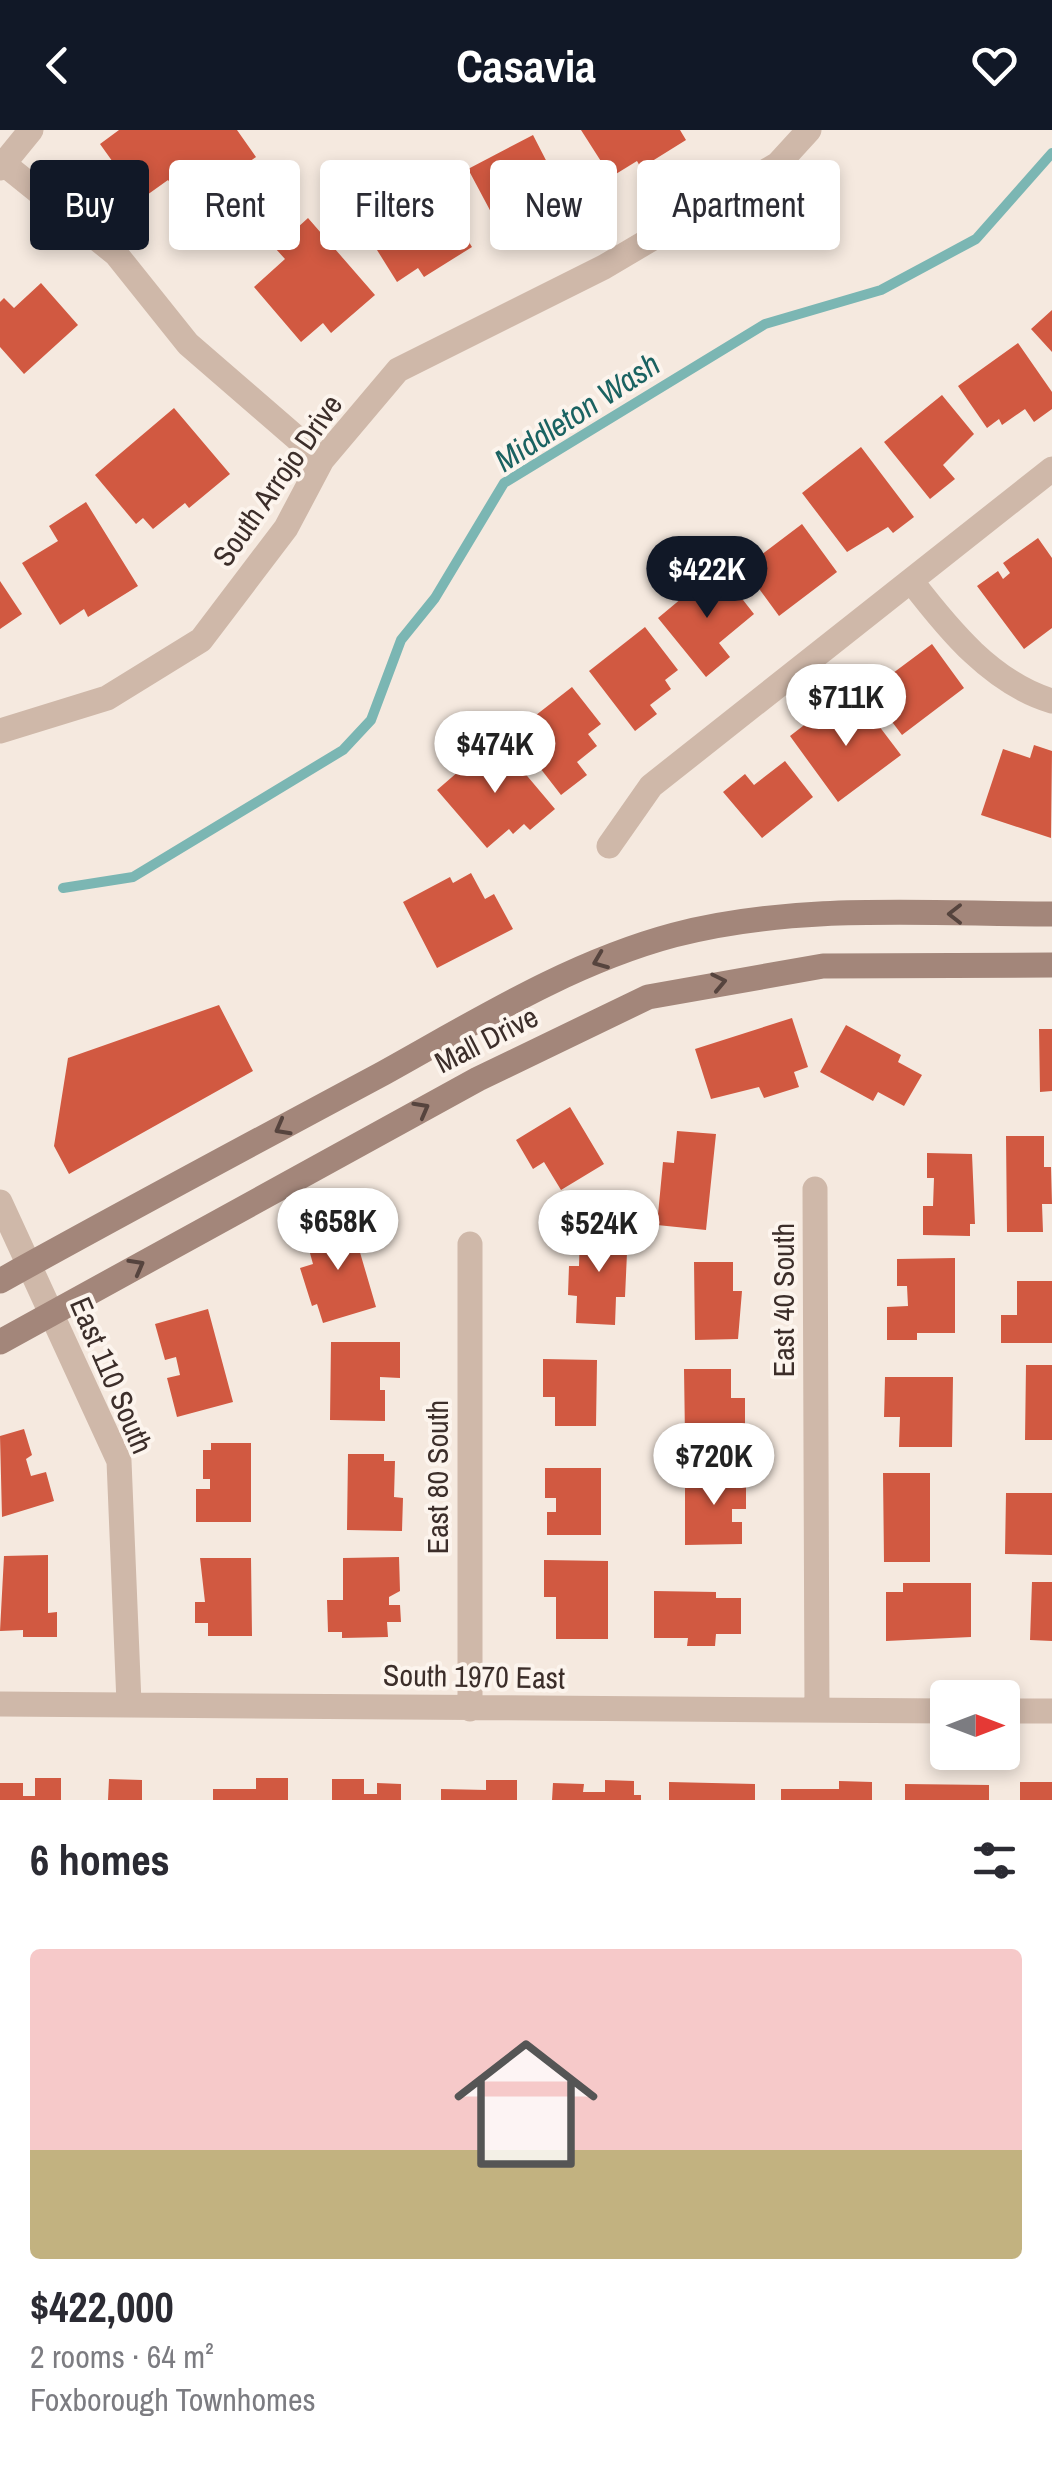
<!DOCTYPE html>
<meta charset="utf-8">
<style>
:root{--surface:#fff;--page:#f2f2f3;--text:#2b2b33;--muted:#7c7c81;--line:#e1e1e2;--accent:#111827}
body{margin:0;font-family:"Archivo Narrow",sans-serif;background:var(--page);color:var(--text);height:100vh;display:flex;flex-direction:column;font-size:38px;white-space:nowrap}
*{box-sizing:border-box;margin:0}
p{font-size:32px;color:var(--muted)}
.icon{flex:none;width:55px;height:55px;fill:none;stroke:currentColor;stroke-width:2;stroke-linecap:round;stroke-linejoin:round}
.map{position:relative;height:1670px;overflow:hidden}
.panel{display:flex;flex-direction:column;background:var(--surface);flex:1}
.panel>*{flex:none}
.hud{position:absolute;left:30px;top:30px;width:992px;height:90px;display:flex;gap:20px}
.needle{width:65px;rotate:90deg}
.controls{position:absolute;left:930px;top:1550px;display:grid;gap:20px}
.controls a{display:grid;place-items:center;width:90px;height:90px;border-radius:10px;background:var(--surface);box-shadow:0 5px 15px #0003;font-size:50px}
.price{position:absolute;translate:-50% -85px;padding:0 22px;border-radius:35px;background:#fff;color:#222;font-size:32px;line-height:65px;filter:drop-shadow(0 2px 5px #0008)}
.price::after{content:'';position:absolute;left:50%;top:60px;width:30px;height:22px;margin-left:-15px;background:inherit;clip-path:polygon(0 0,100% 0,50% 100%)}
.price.current{background:var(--accent);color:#fff}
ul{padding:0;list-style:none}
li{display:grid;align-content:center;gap:20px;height:530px;padding:0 30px}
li+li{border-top:2px solid var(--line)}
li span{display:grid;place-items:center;height:310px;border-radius:10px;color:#555}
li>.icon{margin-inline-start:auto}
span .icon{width:180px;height:180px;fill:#fffc;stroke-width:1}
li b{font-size:42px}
h2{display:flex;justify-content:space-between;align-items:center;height:120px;padding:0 30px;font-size:42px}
.chip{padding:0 35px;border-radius:10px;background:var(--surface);box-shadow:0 5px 15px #0003;font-size:35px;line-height:90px}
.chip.current{background:var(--accent);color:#fff}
header{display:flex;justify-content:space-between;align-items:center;height:130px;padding:0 30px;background:var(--accent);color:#fff;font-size:45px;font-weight:700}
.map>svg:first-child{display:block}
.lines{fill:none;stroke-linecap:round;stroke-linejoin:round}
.stream{stroke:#7bb6b3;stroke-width:10}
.building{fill:#d15941}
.street{stroke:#cfb8a9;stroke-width:25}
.secondary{stroke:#a3867a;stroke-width:25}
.oneway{stroke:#56443e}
.labels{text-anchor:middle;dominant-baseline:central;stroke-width:8;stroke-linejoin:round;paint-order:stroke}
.street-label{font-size:30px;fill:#3c2e2a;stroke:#fcf4ed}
.water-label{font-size:32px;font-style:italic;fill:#1a6261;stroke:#fcf4ed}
</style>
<header><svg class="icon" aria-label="back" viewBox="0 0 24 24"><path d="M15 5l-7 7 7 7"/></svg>Casavia<svg class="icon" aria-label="heart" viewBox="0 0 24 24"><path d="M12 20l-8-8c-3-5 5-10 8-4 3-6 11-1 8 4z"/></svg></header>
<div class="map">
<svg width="1052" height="1670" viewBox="0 0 1052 1670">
<rect width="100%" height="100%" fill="#f5e9df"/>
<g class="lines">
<path class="stream" d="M 63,758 L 133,747 L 343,620 L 371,590 L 401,510 L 435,468 L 504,353 L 765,194 L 881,160 L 976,109 L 1052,23"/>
</g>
<path class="building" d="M 119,0 L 237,0 L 256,27 L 216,55 L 208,43 L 178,64 L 168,50 L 147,65 L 127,37 L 120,42 L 100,14 Z
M 581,0 L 680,0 L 686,10 L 641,38 L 637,31 L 611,47 Z
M 533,5 L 551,40 L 567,32 L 584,65 L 537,89 L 533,82 L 500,99 L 468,39 Z
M 420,33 L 472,117 L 424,147 L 418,138 L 397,152 L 357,88 L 393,66 L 386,55 Z
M 308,88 L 375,165 L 331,203 L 323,193 L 301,212 L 254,157 L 285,129 L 275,118 Z
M 41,153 L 78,195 L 24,244 L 0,217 L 0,172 L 4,168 L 14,178 Z
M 1052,180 L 1052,222 L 1031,199 Z
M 1018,213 L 1052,262 L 1052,279 L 1034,292 L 1025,279 L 1002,295 L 999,289 L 987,298 L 958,256 Z
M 942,265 L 974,304 L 943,335 L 955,349 L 930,369 L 884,312 Z
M 174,278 L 230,344 L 189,378 L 185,373 L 153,399 L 143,388 L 136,394 L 95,345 Z
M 861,317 L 914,387 L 893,403 L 888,397 L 847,422 L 802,363 Z
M 86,372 L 138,456 L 88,487 L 84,479 L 60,495 L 22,433 L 58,411 L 49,396 Z
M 802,394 L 837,442 L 779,486 L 744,438 Z
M 1038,408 L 1052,428 L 1052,498 L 1024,519 L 977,456 L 998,441 L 1003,449 L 1010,443 L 1003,433 Z
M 718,438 L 754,484 L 719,513 L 730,527 L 706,547 L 658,488 Z
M 0,451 L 22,484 L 0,499 Z
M 645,497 L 678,540 L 665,550 L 671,559 L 650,575 L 657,584 L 635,601 L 589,541 Z
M 932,514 L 964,558 L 902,605 L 859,548 L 875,536 L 885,549 Z
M 572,557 L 601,594 L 588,604 L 597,616 L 577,632 L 587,645 L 561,665 L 513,603 Z
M 860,571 L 901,625 L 838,672 L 790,606 L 821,582 L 829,594 Z
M 496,609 L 555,679 L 530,700 L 524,694 L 513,704 L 509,699 L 487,718 L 437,660 Z
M 1034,615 L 1052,621 L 1051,708 L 981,685 L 1003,619 L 1030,628 Z
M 785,631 L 813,667 L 762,708 L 723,662 L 745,644 L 754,655 Z
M 471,743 L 485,769 L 494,764 L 513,799 L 437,838 L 403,772 L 450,747 L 453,753 Z
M 219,875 L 253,941 L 69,1044 L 54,1016 L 68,928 Z
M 792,888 L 808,937 L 794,942 L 799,957 L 764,968 L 759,957 L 711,969 L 695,919 Z
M 846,895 L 901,925 L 898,932 L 922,945 L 904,976 L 878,962 L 873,971 L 820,942 Z
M 1039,899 L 1052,899 L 1052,961 L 1040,962 Z
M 570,977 L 604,1034 L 561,1060 L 544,1032 L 533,1039 L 516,1010 Z
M 677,1001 L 716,1004 L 706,1100 L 657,1095 L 663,1032 L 674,1033 Z
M 1006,1006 L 1044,1006 L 1044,1037 L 1051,1037 L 1052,1074 L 1042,1074 L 1043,1102 L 1007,1102 Z
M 927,1023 L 972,1024 L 975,1094 L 970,1094 L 970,1106 L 923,1105 L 923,1076 L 933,1076 L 934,1048 L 927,1048 Z
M 357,1090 L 365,1118 L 359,1119 L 376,1177 L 323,1193 L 317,1174 L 312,1176 L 300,1138 L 313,1134 L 305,1105 Z
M 580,1099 L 628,1101 L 625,1167 L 616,1167 L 615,1195 L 576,1193 L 577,1166 L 568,1165 L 569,1136 L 579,1136 Z
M 955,1128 L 955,1203 L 917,1203 L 917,1210 L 887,1210 L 887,1177 L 908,1176 L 907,1156 L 897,1156 L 897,1129 Z
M 694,1132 L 733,1132 L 733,1161 L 742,1161 L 738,1209 L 695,1210 Z
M 1017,1151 L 1052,1151 L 1052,1213 L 1001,1213 L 1001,1185 L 1017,1185 Z
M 208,1179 L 233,1272 L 177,1287 L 167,1248 L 180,1245 L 176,1227 L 165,1230 L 155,1194 Z
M 331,1212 L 400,1212 L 400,1248 L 380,1247 L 380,1260 L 385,1260 L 385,1291 L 330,1290 Z
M 543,1229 L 597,1230 L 596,1296 L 555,1296 L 555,1267 L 543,1267 Z
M 1026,1235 L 1052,1235 L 1052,1310 L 1025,1310 Z
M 684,1239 L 731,1239 L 731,1268 L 745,1268 L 745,1306 L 685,1307 Z
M 885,1247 L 953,1247 L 952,1317 L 899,1317 L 900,1287 L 884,1287 Z
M 24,1299 L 32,1325 L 26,1329 L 31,1346 L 46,1342 L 54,1371 L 2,1387 L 0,1306 Z
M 211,1313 L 251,1313 L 251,1392 L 196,1392 L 196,1359 L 210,1359 L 210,1349 L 203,1349 L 203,1320 L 211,1320 Z
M 348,1324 L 384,1324 L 384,1331 L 395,1331 L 394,1367 L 403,1368 L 402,1401 L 347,1400 Z
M 545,1338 L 601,1338 L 601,1405 L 547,1405 L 547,1382 L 556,1382 L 556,1368 L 545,1368 Z
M 883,1343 L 930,1343 L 930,1432 L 884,1432 Z
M 685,1344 L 746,1344 L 746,1379 L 732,1379 L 732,1392 L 742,1392 L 742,1414 L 685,1415 Z
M 1006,1363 L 1052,1363 L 1052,1425 L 1005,1424 Z
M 48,1425 L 48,1483 L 57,1482 L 57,1507 L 23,1507 L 23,1500 L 0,1501 L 4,1426 Z
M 399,1427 L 400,1461 L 389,1467 L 389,1475 L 400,1475 L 401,1492 L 387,1492 L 388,1507 L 342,1508 L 342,1502 L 328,1502 L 327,1470 L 343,1470 L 343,1428 Z
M 200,1428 L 251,1428 L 252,1506 L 208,1506 L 208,1493 L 195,1493 L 195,1472 L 205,1472 Z
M 544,1430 L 608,1431 L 608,1509 L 556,1509 L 556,1467 L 544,1467 Z
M 1032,1452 L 1052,1452 L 1052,1511 L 1030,1510 Z
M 903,1453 L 971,1453 L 971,1507 L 886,1511 L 886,1462 L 903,1462 Z
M 654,1461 L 716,1462 L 716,1468 L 741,1468 L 741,1504 L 716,1504 L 715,1516 L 687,1516 L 688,1508 L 654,1508 Z
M 35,1648 L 61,1648 L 61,1670 L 0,1670 L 0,1653 L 23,1653 L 23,1666 L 35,1666 Z
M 256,1648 L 288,1648 L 288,1670 L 213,1670 L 213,1659 L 256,1659 Z
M 109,1649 L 142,1650 L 142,1670 L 108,1670 Z
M 332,1649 L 364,1649 L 364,1664 L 377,1664 L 377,1653 L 401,1654 L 401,1670 L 332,1670 Z
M 486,1650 L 517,1650 L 517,1670 L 441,1670 L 441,1659 L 486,1660 Z
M 605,1650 L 634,1651 L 634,1665 L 641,1665 L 641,1670 L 552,1670 L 553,1653 L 584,1654 L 583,1662 L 605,1662 Z
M 839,1651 L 872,1652 L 872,1670 L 781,1670 L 781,1659 L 839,1659 Z
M 669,1652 L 755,1654 L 755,1670 L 669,1670 Z
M 1020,1652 L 1052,1652 L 1052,1670 L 1020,1670 Z
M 905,1654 L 989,1655 L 989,1670 L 905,1670 Z"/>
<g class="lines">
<path class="street" d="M 4,34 L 116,124 L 188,214 L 322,330
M 0,38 L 31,0
M 912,452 C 949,500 992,553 1052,571
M 0,601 L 107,568 L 201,510 L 286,398 L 322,330 L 398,240 L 604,137 L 778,34 L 809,0
M 609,716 L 651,656 L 1052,339
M 815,1059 L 817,1580
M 0,1072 L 119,1331 L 129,1573
M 470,1114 L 470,1579
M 0,1574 L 948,1581
M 1002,1581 L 1052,1581"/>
<path class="secondary" d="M 0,1151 C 126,1081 253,1013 380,945 C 474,893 569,833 674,805 C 796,773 927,784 1052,784
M 0,1212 L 478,949 L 648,867 L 823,836 L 1052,835"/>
</g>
<defs><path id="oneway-chevron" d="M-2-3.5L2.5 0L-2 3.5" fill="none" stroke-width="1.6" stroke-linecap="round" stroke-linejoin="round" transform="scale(2.5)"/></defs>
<g class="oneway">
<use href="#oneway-chevron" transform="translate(955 784) rotate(-180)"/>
<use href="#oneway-chevron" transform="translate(600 831) rotate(158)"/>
<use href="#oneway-chevron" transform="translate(719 852) rotate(-12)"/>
<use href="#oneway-chevron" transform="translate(422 979) rotate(-29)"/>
<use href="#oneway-chevron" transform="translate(282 998) rotate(151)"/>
<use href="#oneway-chevron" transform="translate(137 1136) rotate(-29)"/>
</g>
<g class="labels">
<g class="street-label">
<text transform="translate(277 350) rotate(-55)">South Arrojo Drive</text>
<text transform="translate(486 909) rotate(-27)">Mall Drive</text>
<text transform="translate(783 1170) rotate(-90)">East 40 South</text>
<text transform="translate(112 1245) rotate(67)">East 110 South</text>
<text transform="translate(437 1347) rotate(-90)">East 80 South</text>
<text transform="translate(474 1546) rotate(1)">South 1970 East</text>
</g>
<g class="water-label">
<text transform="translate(577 282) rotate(-33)">Middleton Wash</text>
</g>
</g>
</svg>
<div class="controls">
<a><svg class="needle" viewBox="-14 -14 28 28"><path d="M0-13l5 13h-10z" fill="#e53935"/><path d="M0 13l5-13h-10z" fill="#7c7c81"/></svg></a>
</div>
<b class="price current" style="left:707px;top:491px">$422K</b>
<b class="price" style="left:846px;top:619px">$711K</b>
<b class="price" style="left:495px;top:666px">$474K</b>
<b class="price" style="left:338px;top:1143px">$658K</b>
<b class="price" style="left:599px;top:1145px">$524K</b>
<b class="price" style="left:714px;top:1378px">$720K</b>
<div class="hud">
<a class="chip current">Buy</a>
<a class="chip">Rent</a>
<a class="chip">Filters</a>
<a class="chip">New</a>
<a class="chip">Apartment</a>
</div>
</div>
<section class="panel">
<h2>6 homes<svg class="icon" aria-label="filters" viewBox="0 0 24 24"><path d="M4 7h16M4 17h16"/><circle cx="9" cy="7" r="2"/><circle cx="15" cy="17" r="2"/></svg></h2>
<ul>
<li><span style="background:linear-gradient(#f6c9c9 65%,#c2b280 0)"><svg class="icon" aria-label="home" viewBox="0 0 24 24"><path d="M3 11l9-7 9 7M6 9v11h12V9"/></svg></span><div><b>$422,000</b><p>2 rooms · 64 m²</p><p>Foxborough Townhomes</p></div></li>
</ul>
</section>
